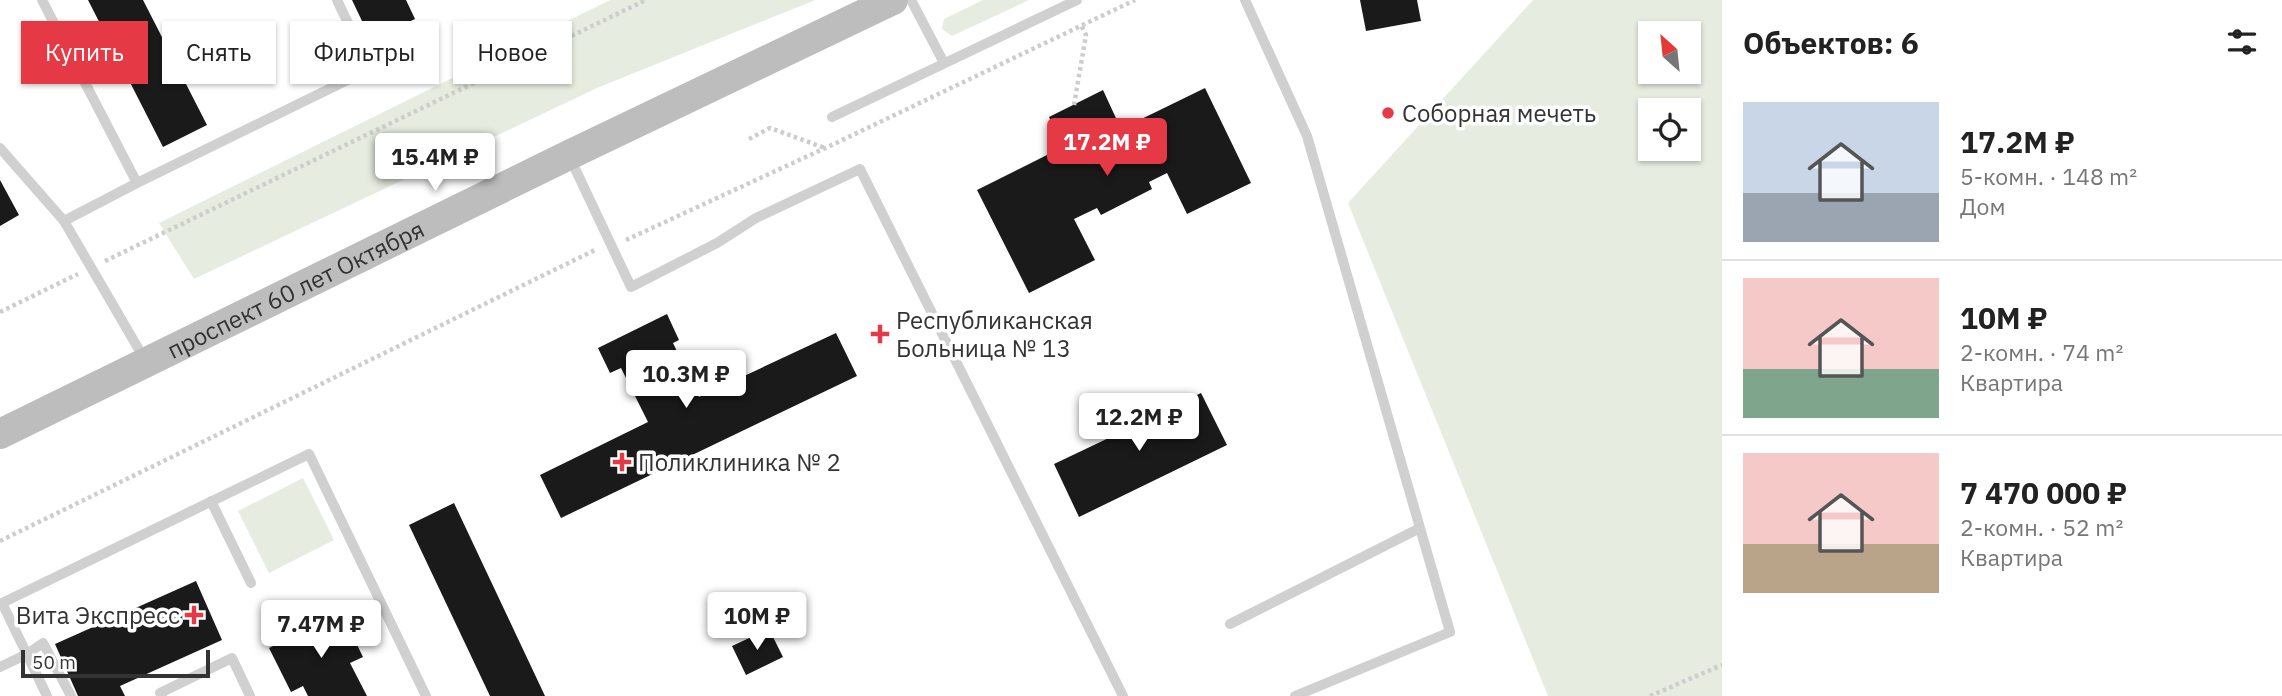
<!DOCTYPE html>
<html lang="ru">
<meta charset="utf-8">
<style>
:root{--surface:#fff;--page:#f2f2f2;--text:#222;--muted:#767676;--line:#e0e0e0;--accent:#e63946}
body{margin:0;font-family:"IBM Plex Sans",sans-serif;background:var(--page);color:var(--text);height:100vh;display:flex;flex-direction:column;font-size:26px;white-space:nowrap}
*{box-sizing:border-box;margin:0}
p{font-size:23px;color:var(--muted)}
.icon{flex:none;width:38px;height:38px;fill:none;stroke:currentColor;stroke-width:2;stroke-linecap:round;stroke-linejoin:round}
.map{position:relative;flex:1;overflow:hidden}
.sheet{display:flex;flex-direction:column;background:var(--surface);width:560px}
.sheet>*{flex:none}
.banner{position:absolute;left:21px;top:21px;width:665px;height:63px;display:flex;gap:14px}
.needle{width:46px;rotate:333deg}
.fabs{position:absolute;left:1638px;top:21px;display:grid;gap:14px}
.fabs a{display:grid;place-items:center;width:63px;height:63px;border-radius:0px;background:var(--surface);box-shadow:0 2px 5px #0004;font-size:35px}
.scale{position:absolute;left:21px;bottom:18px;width:189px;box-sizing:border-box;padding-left:7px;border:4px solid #333;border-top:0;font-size:19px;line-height:24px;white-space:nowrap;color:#333;-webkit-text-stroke:5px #fff;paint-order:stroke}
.price{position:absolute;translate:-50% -60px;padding:0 16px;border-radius:7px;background:#fff;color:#222;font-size:23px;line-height:46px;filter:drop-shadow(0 2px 4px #0008)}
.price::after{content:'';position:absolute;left:50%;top:42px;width:21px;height:16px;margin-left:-10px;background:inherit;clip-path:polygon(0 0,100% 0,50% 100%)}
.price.active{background:var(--accent);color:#fff}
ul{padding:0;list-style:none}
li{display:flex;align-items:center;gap:21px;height:175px;padding:0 21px}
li+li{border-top:2px solid var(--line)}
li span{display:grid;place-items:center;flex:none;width:196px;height:140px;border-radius:0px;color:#555}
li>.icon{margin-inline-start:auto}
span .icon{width:84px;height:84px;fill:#fffc;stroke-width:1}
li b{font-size:30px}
h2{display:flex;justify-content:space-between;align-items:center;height:84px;padding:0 21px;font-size:30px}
.chip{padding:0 24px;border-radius:0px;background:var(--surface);box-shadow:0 2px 5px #0004;font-size:24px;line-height:63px}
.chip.active{background:var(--accent);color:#fff}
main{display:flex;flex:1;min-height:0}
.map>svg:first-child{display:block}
.green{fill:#e6ecdf;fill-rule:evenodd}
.building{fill:#1a1a1a}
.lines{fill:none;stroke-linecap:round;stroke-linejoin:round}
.path{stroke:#cdcdcd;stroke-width:4.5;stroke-dasharray:3.5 3.5;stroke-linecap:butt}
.service{stroke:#d0d0d0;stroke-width:10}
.secondary{stroke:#bdbdbd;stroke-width:30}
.poi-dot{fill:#e63946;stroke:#fff;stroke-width:2.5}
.labels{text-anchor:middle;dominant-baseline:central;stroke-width:7;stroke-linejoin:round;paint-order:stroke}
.poi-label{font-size:24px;fill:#333;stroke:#fff;text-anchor:start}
.street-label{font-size:24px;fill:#333;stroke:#fff}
</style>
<main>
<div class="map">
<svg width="1722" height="696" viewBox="0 0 1722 696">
<rect width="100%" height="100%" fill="#fff"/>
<path class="green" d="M 610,0 L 815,0 L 597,88 L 194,279 L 159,223 Z
M 983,0 L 1029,0 L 952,36 L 942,29 L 944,19 Z
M 1533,0 L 1722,0 L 1722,696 L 1548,696 L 1348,203 ZM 1689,33 L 1689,72 L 1650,72 L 1650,33 ZM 1689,110 L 1689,149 L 1650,149 L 1650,110 Z
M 303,478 L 334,540 L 269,573 L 238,511 Z"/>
<path class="building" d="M 88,0 L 143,0 L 207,125 L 163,147 Z
M 352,0 L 406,0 L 415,19 L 371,40 Z
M 1360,0 L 1417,0 L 1421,21 L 1366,31 Z
M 1205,88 L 1251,183 L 1187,214 L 1167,173 L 1149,182 L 1152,189 L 1101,215 L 1097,208 L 1074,219 L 1095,260 L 1029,293 L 977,190 L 1055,151 L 1068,155 L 1049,117 L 1103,90 L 1121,129 Z
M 0,180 L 19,215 L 0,226 Z
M 667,314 L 679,340 L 673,343 L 699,397 L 836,333 L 857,376 L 561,518 L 540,475 L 648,422 L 621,368 L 610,373 L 598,348 Z
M 1201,393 L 1227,445 L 1079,517 L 1054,464 L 1115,435 L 1107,420 L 1132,408 L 1140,423 Z
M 454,503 L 545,696 L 490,696 L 409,525 Z
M 196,581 L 222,640 L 120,686 L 125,696 L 78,696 L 55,644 Z
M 341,612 L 363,657 L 350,663 L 367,696 L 308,696 L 303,686 L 291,692 L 269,648 Z
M 769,629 L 783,657 L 746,675 L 732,646 Z"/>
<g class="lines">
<path class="path" d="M 1074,105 L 1086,35 L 1081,25
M 749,139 L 770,128 L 825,148
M 626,240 L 834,144 L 1135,0
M 105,261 L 646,0
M 0,312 L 78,274
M 0,541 L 595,250
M 1650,696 L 1722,665"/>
<path class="service" d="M 42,0 L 137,183 L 64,221
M 911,0 L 944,63
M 1245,0 L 1307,136 L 1450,632 L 1295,696
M 832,117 L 1077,0
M 0,148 L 64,221 L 145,360
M 570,158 L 631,287 L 717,243 L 756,218 L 860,169 L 1123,696
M 137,183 L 370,69 L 337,0
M 211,501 L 251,583
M 1230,624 L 1420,528
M 0,667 L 27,654 L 43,643 L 71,696
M 47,696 L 2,603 L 309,454 L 426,696
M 162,696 L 160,693 L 232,658 L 250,696"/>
<path class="secondary" id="s1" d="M 0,434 L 569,155 L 893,0"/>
</g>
<g class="poi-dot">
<circle cx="1388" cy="113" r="7"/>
<path d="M876.5 323.5h7v7h7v7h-7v7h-7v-7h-7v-7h7z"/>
<path d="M618.5 451.5h7v7h7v7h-7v7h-7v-7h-7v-7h7z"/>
<path d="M190.5 604.5h7v7h7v7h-7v7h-7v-7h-7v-7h7z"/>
</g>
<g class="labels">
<g class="poi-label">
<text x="1402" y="113">Соборная мечеть</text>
<text x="896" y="320">Республиканская<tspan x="896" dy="28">Больница № 13</tspan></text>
<text x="638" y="462">Поликлиника № 2</text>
<text x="180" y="615" text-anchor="end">Вита Экспресс</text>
</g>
<g class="street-label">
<text stroke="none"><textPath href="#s1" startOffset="329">проспект 60 лет Октября</textPath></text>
</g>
</g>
</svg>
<div class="fabs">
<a><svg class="needle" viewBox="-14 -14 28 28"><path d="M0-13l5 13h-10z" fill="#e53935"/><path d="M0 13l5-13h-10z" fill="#767676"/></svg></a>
<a><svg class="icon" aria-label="locate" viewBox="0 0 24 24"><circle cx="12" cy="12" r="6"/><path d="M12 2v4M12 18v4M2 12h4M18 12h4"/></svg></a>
</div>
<div class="scale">50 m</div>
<b class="price active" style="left:1107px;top:178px">17.2M ₽</b>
<b class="price" style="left:435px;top:193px">15.4M ₽</b>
<b class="price" style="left:686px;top:410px">10.3M ₽</b>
<b class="price" style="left:1139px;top:453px">12.2M ₽</b>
<b class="price" style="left:757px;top:652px">10M ₽</b>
<b class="price" style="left:321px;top:660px">7.47M ₽</b>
<div class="banner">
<a class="chip active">Купить</a>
<a class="chip">Снять</a>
<a class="chip">Фильтры</a>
<a class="chip">Новое</a>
</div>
</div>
<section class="sheet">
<h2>Объектов: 6<svg class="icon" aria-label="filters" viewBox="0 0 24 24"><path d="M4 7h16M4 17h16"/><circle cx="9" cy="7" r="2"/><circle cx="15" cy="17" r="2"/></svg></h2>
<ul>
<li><span style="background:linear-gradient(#c9d6e8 65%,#9aa5b1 0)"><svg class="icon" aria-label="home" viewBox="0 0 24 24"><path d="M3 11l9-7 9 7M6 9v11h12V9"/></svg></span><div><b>17.2M ₽</b><p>5-комн. · 148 m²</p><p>Дом</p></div></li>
<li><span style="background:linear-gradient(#f6c9c9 65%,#7fa58c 0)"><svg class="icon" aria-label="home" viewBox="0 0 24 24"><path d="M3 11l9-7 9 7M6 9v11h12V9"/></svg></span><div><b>10M ₽</b><p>2-комн. · 74 m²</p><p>Квартира</p></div></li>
<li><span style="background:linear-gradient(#f6c9c9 65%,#b9a48a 0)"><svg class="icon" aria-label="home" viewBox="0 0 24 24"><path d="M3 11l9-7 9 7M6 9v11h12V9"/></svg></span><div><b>7 470 000 ₽</b><p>2-комн. · 52 m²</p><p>Квартира</p></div></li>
</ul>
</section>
</main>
